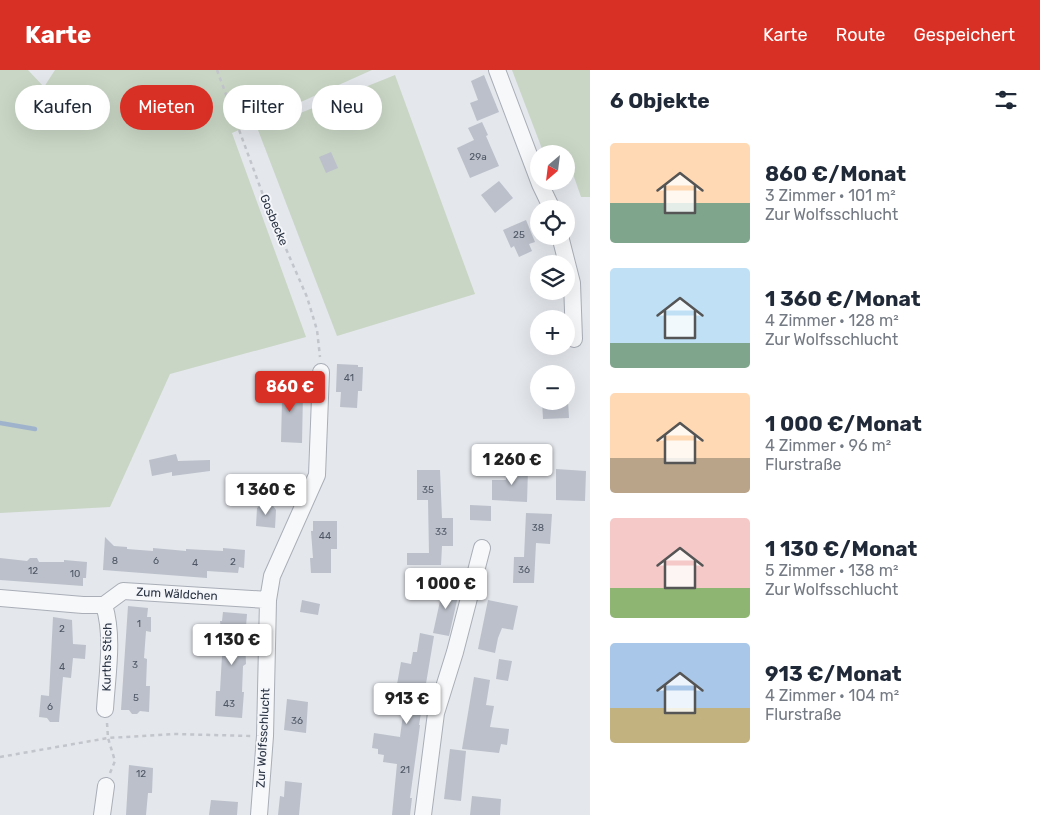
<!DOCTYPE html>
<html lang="de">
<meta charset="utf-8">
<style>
:root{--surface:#fff;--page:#f2f2f3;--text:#1f2937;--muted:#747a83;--accent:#d93025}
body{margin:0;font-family:Rubik,sans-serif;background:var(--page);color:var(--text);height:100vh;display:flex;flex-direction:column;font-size:19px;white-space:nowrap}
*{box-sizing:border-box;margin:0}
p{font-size:16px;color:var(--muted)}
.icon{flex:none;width:28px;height:28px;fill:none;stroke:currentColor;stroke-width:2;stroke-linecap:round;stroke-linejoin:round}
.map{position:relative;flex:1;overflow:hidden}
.sheet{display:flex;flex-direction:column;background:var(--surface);width:450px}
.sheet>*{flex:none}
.guide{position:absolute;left:15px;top:15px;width:475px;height:45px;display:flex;gap:10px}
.needle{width:32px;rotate:208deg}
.buttons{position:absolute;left:530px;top:75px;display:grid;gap:10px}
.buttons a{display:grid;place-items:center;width:45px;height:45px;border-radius:50%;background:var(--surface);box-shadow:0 5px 20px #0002;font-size:25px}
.price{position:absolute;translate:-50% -42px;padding:0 11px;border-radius:5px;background:#fff;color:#222;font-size:16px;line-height:32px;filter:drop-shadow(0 1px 2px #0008)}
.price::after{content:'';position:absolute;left:50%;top:30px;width:15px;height:11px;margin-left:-8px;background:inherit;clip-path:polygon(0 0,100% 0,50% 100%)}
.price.on{background:var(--accent);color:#fff}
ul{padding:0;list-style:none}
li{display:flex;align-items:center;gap:15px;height:125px;padding:0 20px}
li span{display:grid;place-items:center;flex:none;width:140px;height:100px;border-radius:5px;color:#555}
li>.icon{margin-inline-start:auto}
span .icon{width:60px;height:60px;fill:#fffc;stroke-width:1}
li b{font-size:21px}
h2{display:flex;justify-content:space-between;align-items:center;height:60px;padding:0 20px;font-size:21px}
.chip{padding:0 18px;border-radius:22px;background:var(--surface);box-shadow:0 5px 20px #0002;font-size:18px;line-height:45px}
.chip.on{background:var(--accent);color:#fff}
header{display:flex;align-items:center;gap:30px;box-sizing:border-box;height:70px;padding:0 25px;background:var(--accent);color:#fff}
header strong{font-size:24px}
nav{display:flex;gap:28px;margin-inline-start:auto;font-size:18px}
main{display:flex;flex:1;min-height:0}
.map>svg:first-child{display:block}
.green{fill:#c9d6c5}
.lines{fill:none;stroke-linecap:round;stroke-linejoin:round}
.stream{stroke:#9fb4cc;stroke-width:4.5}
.building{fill:#bbc0ca}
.minor-casing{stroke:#a9aeb7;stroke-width:18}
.path{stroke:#c2c5cb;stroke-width:2.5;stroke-dasharray:4 4;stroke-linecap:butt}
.minor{stroke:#f7f8fa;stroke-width:16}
.labels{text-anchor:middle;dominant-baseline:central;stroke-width:4;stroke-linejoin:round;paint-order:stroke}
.number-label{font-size:10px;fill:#4f5766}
.street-label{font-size:12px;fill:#2b3445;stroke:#f4f6f9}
</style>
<header>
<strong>Karte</strong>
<nav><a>Karte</a><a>Route</a><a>Gespeichert</a></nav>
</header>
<main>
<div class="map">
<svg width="590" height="745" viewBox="0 0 590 745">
<rect width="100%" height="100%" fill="#e4e7ec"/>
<path class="green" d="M 0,0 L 28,0 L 44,17 L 55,0 L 372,0 L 232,63 L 306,267 L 170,304 L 110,437 L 0,443 Z
M 512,0 L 590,0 L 590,127 L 581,127 L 566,84 L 544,84 Z
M 395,5 L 475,224 L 337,266 L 258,60 Z"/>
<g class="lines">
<path class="stream" d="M 0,353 L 35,359"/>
</g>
<path class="building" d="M 484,5 L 499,42 L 477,51 L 470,33 L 478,30 L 471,11 Z
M 482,52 L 488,65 L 486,66 L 499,96 L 470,108 L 457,78 L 474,70 L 468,58 Z
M 331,82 L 338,98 L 326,103 L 319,87 Z
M 499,111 L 513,128 L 495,143 L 481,125 Z
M 526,150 L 535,172 L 529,174 L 532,181 L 519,187 L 514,176 L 511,178 L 503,160 Z
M 337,294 L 358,295 L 358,297 L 363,297 L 362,321 L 358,321 L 357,338 L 340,337 L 341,322 L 336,322 Z
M 269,316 L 283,317 L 283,321 L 303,322 L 302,373 L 281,372 L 282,331 L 269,331 Z
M 542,331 L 568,331 L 569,348 L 543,349 Z
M 176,384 L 178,391 L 210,390 L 210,401 L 172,406 L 172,402 L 152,406 L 149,390 Z
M 506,398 L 528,399 L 527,432 L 492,430 L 492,410 L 506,410 Z
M 556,399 L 586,401 L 585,431 L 556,430 Z
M 417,400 L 440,400 L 442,448 L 453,448 L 453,476 L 442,476 L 441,495 L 407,495 L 407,483 L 429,483 L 428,430 L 417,430 Z
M 263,433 L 271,433 L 276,440 L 275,458 L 256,456 L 257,438 Z
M 470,435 L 491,436 L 491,451 L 470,450 Z
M 526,443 L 552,444 L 550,474 L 536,473 L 534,513 L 513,513 L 514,487 L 524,487 Z
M 313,451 L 337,451 L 337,479 L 331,479 L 331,503 L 311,503 L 310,488 L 313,488 L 311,461 L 313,461 Z
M 105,467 L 114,476 L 127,477 L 127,479 L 153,481 L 153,478 L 186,481 L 186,479 L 223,481 L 223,478 L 245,480 L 244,498 L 239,497 L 238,503 L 207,501 L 207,508 L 103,500 Z
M 0,488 L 27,491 L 30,488 L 37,488 L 39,492 L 64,492 L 64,490 L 87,492 L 86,508 L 83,508 L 83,516 L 0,510 Z
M 444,513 L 460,517 L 449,566 L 433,563 Z
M 302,530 L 320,534 L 318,545 L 300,542 Z
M 488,530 L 518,536 L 513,560 L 502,558 L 498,568 L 495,583 L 478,579 Z
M 128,536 L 148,538 L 147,547 L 151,547 L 151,562 L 146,561 L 144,588 L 147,589 L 146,616 L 150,616 L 149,642 L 140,641 L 137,644 L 132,644 L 129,640 L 121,640 Z
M 223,542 L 247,544 L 245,569 L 246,594 L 243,596 L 242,622 L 244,622 L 242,648 L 215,646 L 216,621 L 220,621 L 223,568 L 222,567 L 220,551 L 222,551 Z
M 53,547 L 72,550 L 73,574 L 86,575 L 85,589 L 73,588 L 71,608 L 63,607 L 59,652 L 50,652 L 47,648 L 39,647 L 41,625 L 49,626 Z
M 420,563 L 434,566 L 419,655 L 420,655 L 410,728 L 412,728 L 410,745 L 392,745 L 397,694 L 383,692 L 384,685 L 378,684 L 378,679 L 372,678 L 374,663 L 400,667 L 406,622 L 396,620 L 401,592 L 411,594 L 413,582 L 417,582 Z
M 499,589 L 512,591 L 508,611 L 496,609 Z
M 474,607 L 490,610 L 486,635 L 494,636 L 490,657 L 509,659 L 507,675 L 501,674 L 499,683 L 462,679 Z
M 287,629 L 308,632 L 306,663 L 284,660 Z
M 450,679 L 466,681 L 461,731 L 444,729 Z
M 129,695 L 153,698 L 152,723 L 148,723 L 146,745 L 126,745 Z
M 285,711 L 302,713 L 299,745 L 278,745 L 280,726 L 284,727 Z
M 472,726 L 501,729 L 500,745 L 470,745 Z
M 211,730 L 238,732 L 237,745 L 209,745 Z"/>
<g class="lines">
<g class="minor-casing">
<path id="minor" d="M 497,0 L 540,114 L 552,139
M 560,166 L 572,213 L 574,269
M 0,528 L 83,535 L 104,535 L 123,521 L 268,530
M 104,535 C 114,567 107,605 105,639
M 102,745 L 106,716
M 259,745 L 265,666 L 268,530 L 272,506 L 317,405 L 321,302
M 423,745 L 436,643 L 455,582 L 482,478"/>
</g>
<path class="path" d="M 217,0 L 266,133 L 307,227 L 317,260 L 320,287
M 107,653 L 108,668 L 115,691 L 110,703
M 0,687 L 108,668 L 174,664 L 251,666"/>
<use href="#minor" class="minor"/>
</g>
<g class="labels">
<g class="number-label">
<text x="478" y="87">29a</text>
<text x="519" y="165">25</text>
<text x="349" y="308">41</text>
<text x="428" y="420">35</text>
<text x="538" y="458">38</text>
<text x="441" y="462">33</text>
<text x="325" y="466">44</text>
<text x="115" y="491">8</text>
<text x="156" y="491">6</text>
<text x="233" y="492">2</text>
<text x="195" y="493">4</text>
<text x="524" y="500">36</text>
<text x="33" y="501">12</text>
<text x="75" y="504">10</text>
<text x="139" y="554">1</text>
<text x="62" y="559">2</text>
<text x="135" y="595">3</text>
<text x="62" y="597">4</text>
<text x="136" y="628">5</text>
<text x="229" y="634">43</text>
<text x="50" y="637">6</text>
<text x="297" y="651">36</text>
<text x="405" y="700">21</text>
<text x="141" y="704">12</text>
</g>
<g class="street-label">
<text transform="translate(274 150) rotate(67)">Gosbecke</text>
<text transform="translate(177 524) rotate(3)">Zum Wäldchen</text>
<text transform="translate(107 587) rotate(-89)">Kurths Stich</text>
<text transform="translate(263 668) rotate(-87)">Zur Wolfsschlucht</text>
</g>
</g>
</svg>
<div class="buttons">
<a><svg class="needle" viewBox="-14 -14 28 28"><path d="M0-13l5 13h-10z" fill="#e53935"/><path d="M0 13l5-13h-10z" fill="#747a83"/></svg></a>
<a><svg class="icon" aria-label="locate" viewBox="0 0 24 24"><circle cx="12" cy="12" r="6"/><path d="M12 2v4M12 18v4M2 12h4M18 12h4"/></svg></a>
<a><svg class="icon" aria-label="layers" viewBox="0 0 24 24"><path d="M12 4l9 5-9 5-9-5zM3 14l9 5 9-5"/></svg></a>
<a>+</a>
<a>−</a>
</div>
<b class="price on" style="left:290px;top:343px">860 €</b>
<b class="price" style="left:512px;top:416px">1 260 €</b>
<b class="price" style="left:266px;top:446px">1 360 €</b>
<b class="price" style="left:446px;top:540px">1 000 €</b>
<b class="price" style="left:232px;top:596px">1 130 €</b>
<b class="price" style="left:407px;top:655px">913 €</b>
<div class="guide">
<a class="chip">Kaufen</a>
<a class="chip on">Mieten</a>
<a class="chip">Filter</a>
<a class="chip">Neu</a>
</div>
</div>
<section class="sheet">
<h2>6 Objekte<svg class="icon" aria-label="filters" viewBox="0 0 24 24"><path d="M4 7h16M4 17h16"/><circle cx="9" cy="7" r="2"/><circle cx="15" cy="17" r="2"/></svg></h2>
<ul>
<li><span style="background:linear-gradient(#ffd9b3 60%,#7fa58c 0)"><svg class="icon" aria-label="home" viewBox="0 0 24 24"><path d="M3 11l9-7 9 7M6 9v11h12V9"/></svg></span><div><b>860 €/Monat</b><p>3 Zimmer · 101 m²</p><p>Zur Wolfsschlucht</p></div></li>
<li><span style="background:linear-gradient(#bfe0f5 75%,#7fa58c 0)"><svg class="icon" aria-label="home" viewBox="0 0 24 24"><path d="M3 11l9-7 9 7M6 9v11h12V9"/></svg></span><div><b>1 360 €/Monat</b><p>4 Zimmer · 128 m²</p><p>Zur Wolfsschlucht</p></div></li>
<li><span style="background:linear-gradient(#ffd9b3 65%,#b9a48a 0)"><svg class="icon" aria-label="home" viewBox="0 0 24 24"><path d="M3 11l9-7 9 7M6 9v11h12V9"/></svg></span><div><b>1 000 €/Monat</b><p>4 Zimmer · 96 m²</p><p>Flurstraße</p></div></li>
<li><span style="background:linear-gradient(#f6c9c9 70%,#8fb573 0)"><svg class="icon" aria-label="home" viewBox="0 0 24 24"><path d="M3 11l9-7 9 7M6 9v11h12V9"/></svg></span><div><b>1 130 €/Monat</b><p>5 Zimmer · 138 m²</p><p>Zur Wolfsschlucht</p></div></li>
<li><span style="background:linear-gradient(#a9c7e8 65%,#c2b280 0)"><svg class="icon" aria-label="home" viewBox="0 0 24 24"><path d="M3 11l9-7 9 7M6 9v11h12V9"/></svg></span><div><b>913 €/Monat</b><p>4 Zimmer · 104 m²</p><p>Flurstraße</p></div></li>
</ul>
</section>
</main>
